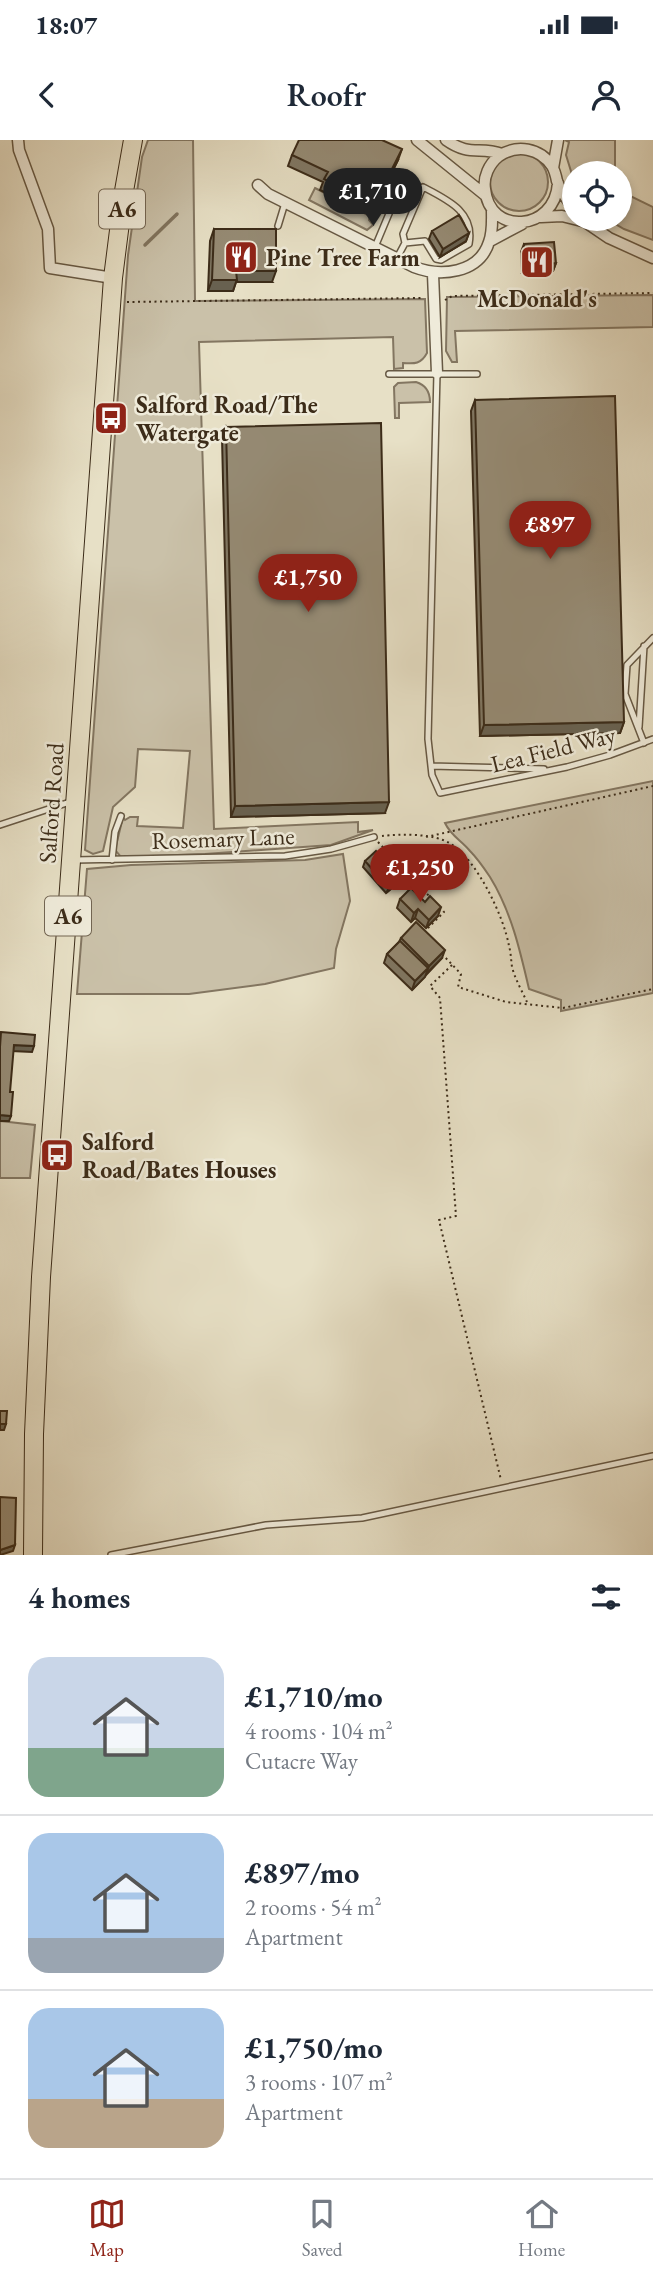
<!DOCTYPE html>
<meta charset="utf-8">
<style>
:root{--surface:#fff;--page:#f2f2f3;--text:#1f2937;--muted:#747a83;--line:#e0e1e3;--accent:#8f2418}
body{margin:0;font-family:"EB Garamond",serif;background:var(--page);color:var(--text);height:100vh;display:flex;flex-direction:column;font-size:26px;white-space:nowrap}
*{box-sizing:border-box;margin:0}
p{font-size:23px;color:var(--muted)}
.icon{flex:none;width:38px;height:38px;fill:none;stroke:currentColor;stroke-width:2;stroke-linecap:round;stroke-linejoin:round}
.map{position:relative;height:1415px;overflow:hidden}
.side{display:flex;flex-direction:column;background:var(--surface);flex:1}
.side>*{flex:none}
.buttons{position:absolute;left:562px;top:21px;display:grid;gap:14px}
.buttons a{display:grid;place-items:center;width:70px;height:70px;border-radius:50%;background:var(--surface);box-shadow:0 4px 10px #0003;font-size:35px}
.price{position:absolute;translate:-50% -60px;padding:0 16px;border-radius:24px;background:var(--accent);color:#fff;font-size:23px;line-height:46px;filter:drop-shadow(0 2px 4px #0008)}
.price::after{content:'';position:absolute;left:50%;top:42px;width:21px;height:16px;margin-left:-10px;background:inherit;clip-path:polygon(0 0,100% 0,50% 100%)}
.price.current{background:#222;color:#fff}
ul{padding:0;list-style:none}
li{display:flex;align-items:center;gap:21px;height:175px;padding:0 28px}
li+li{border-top:2px solid var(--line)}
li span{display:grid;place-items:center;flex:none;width:196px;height:140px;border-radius:21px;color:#555}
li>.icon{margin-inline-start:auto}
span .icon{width:84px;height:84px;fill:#fffc;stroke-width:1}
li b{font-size:30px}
h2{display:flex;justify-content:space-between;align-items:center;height:84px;padding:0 28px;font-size:30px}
.status{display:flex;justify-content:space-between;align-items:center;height:49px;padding:0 35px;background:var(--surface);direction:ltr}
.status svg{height:19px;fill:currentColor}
header{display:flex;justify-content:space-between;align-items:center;height:91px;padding:0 28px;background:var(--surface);font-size:32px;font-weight:600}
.menu{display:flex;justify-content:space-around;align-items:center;height:98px;border-top:2px solid var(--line);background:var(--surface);font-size:19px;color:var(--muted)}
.menu a{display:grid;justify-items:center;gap:4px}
.menu .current{color:var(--accent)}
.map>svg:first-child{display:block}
.green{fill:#cac1a9;stroke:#837661;stroke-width:2}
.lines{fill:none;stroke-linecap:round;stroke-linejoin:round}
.stream{stroke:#80735d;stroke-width:3.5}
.lane-casing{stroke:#675944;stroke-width:8}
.street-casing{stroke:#675944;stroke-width:13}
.primary-casing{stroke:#3c2c19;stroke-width:20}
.path{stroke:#3c2c19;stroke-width:2;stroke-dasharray:2 3.5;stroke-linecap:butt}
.lane{stroke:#efebda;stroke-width:5}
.street{stroke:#efebda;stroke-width:10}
.primary{stroke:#e7e0c6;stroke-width:18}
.wall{fill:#807763;stroke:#3c2c19;stroke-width:2}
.shaded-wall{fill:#686150;stroke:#3c2c19;stroke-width:2}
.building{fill:#958a73;stroke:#3c2c19;stroke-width:2}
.labels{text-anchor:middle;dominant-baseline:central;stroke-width:5;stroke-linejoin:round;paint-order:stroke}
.shield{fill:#efebda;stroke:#726553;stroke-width:2}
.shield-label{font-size:23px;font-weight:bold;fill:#3c2c19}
.poi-label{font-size:24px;font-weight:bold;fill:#3c2c19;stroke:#efebda;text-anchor:start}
.street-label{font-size:24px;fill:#3c2c19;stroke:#efebda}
</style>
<div class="status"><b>18:07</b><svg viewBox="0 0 49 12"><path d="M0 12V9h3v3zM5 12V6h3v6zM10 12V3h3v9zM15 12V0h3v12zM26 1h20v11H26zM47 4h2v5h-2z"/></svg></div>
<header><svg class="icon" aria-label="back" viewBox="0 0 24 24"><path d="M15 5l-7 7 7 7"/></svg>Roofr<svg class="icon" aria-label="person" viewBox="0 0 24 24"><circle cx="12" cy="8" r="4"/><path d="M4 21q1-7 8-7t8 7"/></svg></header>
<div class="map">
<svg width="653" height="1415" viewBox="0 0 653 1415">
<rect width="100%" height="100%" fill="#e7e0c6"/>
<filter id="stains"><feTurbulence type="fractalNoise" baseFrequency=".00286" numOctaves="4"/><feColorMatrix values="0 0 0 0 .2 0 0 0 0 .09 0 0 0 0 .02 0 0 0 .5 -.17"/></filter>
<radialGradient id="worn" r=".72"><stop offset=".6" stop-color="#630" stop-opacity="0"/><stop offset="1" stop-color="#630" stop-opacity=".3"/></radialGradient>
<path class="green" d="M 148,0 L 193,0 L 195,161 L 425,159 L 427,213 C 421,224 415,224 403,223 L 403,228 L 394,229 L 393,197 L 199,202 L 214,689 L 358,682 L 358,692 L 373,690 L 331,705 L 205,714 L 121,717 L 115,710 L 123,677 L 125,680 L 130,677 L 138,677 L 137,686 L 183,688 L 190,611 L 138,609 L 135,647 L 113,667 L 103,711 L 93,714 L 85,710 L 128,115 L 142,17 Z
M 615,0 L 615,33 L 574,33 L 574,41 L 566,15 L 569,2 L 565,0 Z
M490 42a29 29 0 1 1 58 0a29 29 0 1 1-58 0Z
M 620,42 L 625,43 L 622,52 L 653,67 L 653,100 L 624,89 L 607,79 L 620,79 Z
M 315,48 L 370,76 L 369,80 L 373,85 L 367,90 L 309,60 Z
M 653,155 L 653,187 L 455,191 L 457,222 L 452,222 L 446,211 L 447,157 Z
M 416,242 C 426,245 430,253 430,262 L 399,263 L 399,278 L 395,278 L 394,247 L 398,243 Z
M 653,641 L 653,853 L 561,871 L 561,860 L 529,849 C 520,810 511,771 490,737 C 484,728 477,718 470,711 C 461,700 451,696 445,683 Z
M 343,714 L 350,761 L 336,809 L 334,828 L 265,844 L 189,854 L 77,854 L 87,729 L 131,725 L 305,720 Z
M 0,981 L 35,985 L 30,1038 L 0,1038 Z"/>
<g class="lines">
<path class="stream" d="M 145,105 L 177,74"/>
<g class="lane-casing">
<path id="lane" d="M 278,86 L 285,63
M 375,107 L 406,33
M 397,118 L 405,103 L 403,94 L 423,47 C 448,60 475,72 469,104 L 441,120 L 436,119 L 425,101 L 405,103
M 437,233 L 428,599 L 432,635 L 440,653 L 567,627 L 610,615 L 653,599
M 389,234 L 477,234
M 639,587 L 644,506
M 644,603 L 625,554 L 627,525 L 653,498
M 431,626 L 544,629
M 0,685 L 73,661
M 74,720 L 285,716 L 331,709 L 374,697
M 112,720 L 115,692 L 121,676
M 111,1415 L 266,1385 L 362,1378 L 653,1316"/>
</g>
<g class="street-casing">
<path id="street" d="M 18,0 L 19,10 L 48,89 L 50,128 L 113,138
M 417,0 L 485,55
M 446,0 C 470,17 479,6 502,14
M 553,28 L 558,0
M 558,43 C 555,92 489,96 485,49 C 483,37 489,24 499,16 C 517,4 540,8 552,26 C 555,31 556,36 557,41 C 560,51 568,61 574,69
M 258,45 L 268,54 L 414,127 C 440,137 479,134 489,102 C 493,92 492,80 492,69
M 541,77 L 562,76 L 582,81
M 581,79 L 609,98 L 653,118
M 490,101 L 522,84
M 433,134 L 437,233"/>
</g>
<g class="primary-casing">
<path id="primary" d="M 33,1415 L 34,1294 L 41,1137 L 113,138 L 124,51 L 133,0"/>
</g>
<path class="path" d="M 445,160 L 452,156 L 653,153
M 127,162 L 422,158
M 382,696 C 401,694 434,693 451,704 C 477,720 504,777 509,806 C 511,813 511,820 512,827 C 515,839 522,851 527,862
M 426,697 L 653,646
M 378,702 L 430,757
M 424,792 L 444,772 L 441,768
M 442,814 L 461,834 L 458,847 L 506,862 L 563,868 L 653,849
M 452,825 L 430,846 L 440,858 L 456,1076 L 439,1080 L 501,1340"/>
<use href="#lane" class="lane"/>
<use href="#street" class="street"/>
<use href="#primary" class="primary"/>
</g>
<path class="wall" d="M 292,15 L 398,20 L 375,66 L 340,50 L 336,58 L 320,50 L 323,42 L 288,26 Z
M 214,89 L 272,142 L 236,142 L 233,151 L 208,151 L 210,101 Z
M 432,91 L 469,93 L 466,101 L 440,117 L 429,99 Z
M 524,104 L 556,123 L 553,131 L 522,133 L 521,112 Z
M 475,260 L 624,582 L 620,593 L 480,596 L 471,271 Z
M 226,287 L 385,673 L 231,677 L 222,298 Z
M 365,721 L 400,737 L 398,743 L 386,753 L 363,727 Z
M 400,759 L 438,776 L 426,788 L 415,778 L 411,782 L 397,768 Z
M 401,798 L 442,818 L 412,850 L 384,823 L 387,814 L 399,802 Z"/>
<path class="shaded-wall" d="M 402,9 L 398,20 L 375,66 L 379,55 Z
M 469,93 L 466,101 L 440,117 L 443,109 Z
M 556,123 L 553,131 L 522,133 L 525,125 Z
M 236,131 L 276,131 L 272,142 L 236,142 L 233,151 L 208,151 L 212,140 Z
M 624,582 L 620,593 L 480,596 L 484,585 Z
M 389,662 L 385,673 L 231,677 L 235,666 Z
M 400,737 L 398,743 L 386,753 L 389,748 Z
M 441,767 L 438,776 L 426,788 L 429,780 Z
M 418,769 L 415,778 L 411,782 L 414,773 Z
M 445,810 L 442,818 L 426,834 L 429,826 Z
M 428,828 L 425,837 L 412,850 L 415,841 Z
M 14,905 L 34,906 L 32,912 L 12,911 Z
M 0,975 L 11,976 L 9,981 L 0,981 Z
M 0,1284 L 6,1284 L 4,1290 L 0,1290 Z
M 15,1405 L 13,1411 L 0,1415 L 0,1410 Z"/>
<path class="building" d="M 299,0 L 382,0 L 402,9 L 379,55 L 344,39 L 340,47 L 324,39 L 328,32 L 292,15 Z
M 459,75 L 469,93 L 443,109 L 432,91 Z
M 214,89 L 276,89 L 276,131 L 236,131 L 237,140 L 212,140 Z
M 554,102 L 556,123 L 525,125 L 524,104 Z
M 615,256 L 624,582 L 484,585 L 475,260 Z
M 381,283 L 389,662 L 235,666 L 226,287 Z
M 376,711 L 400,737 L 389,748 L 365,721 Z
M 411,748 L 425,762 L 430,756 L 441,767 L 429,780 L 418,769 L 414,773 L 400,759 Z
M 416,782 L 445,810 L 429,826 L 401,798 Z
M 400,801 L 428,828 L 415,841 L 387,814 Z
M 1,892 L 35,895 L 34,906 L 14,905 L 10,952 L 13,952 L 11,976 L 0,975 L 0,907 Z
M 0,1271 L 7,1271 L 6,1284 L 0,1284 Z
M 0,1357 L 16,1358 L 15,1405 L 0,1410 Z"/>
<defs>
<g id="restaurant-square" transform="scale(1.75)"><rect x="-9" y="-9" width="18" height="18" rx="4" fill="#8f2418" stroke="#efebda"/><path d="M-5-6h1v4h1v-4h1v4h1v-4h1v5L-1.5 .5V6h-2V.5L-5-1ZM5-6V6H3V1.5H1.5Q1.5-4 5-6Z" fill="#fff"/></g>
<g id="bus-square" transform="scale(1.75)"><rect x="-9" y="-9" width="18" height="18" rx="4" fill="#8f2418" stroke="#efebda"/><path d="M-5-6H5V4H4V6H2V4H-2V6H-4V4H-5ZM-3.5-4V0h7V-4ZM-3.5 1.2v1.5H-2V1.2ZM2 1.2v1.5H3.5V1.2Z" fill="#fff"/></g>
</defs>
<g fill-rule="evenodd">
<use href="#restaurant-square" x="241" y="117"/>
<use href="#restaurant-square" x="537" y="122"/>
<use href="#bus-square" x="111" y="278"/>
<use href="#bus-square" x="57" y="1015"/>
</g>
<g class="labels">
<g class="shield">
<rect x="99" y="49.5" width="46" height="39" rx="5"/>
<rect x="45" y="756.5" width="46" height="39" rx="5"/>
</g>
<g class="shield-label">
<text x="122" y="69">A6</text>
<text x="68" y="776">A6</text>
</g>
<g class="poi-label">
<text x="266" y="117">Pine Tree Farm</text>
<text x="537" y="158" text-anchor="middle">McDonald's</text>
<text x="136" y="264">Salford Road/The<tspan x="136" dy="28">Watergate</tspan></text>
<text x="82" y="1001">Salford<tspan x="82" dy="28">Road/Bates Houses</tspan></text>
</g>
<g class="street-label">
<text transform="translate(553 609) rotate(-14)">Lea Field Way</text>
<text transform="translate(51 663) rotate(-86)">Salford Road</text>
<text transform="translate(223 698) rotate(-2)">Rosemary Lane</text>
</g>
</g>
<rect width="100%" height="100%" filter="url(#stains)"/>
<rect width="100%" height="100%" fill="url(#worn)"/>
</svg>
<div class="buttons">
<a><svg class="icon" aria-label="locate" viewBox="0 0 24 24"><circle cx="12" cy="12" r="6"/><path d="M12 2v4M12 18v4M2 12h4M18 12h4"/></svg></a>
</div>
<b class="price current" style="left:373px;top:88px">£1,710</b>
<b class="price" style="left:550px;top:421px">£897</b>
<b class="price" style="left:308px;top:474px">£1,750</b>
<b class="price" style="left:420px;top:764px">£1,250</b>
</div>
<section class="side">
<h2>4 homes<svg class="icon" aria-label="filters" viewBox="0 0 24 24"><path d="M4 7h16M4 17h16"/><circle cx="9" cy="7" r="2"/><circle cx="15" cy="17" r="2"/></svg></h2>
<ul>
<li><span style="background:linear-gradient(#c9d6e8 65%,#7fa58c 0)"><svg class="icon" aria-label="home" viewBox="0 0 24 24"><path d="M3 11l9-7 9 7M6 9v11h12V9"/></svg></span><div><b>£1,710/mo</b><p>4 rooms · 104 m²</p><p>Cutacre Way</p></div></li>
<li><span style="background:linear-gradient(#a9c7e8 75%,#9aa5b1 0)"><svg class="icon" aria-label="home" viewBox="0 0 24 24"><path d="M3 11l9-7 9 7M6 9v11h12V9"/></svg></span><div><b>£897/mo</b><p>2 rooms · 54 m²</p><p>Apartment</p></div></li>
<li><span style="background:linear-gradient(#a9c7e8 65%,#b9a48a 0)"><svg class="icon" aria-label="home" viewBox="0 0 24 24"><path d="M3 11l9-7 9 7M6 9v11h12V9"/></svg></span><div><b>£1,750/mo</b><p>3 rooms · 107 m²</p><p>Apartment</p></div></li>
</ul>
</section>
<nav class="menu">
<a class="current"><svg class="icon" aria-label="map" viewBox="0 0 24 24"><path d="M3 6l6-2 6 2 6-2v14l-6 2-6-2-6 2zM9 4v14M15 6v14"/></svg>Map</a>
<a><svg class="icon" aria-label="saved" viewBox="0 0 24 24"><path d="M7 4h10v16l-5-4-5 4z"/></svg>Saved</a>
<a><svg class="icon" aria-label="home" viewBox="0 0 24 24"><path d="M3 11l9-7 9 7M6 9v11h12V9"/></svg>Home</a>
</nav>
